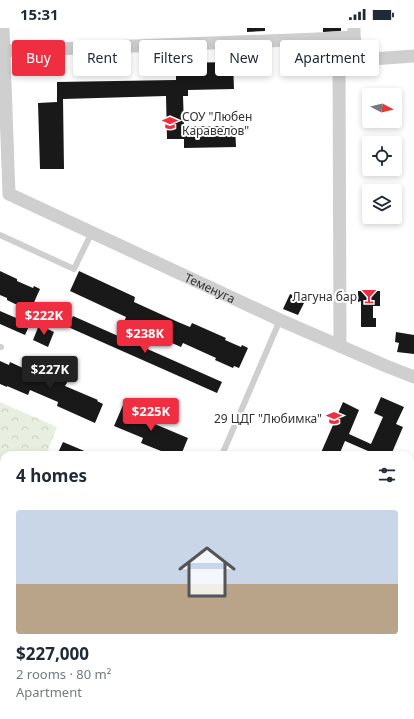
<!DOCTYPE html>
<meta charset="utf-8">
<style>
:root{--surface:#fff;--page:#f2f2f3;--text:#1f2937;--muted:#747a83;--accent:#f02e41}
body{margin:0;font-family:"Noto Sans",sans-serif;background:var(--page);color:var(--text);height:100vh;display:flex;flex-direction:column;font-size:15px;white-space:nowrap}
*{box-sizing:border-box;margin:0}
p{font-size:13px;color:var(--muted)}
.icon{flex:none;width:22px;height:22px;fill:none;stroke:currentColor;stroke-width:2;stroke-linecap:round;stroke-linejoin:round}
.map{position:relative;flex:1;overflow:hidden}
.sheet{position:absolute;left:0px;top:423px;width:414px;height:268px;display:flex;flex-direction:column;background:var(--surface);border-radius:12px 12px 0 0;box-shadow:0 2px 6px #0003}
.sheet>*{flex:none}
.hud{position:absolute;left:12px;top:12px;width:390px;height:36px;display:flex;gap:8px}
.needle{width:26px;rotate:97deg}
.buttons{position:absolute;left:362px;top:60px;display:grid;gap:8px}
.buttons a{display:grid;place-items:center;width:40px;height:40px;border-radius:4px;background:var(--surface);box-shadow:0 2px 6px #0003;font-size:20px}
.price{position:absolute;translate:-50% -34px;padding:0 9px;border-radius:4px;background:var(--accent);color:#fff;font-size:13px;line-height:26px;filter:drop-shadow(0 1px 2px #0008)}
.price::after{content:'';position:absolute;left:50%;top:24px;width:12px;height:9px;margin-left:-6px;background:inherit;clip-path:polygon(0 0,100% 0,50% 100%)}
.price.active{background:#222;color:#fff}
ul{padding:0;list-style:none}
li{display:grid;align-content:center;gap:8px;height:212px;padding:0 16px}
li span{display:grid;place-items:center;height:124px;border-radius:4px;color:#555}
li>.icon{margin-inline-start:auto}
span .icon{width:72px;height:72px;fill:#fffc;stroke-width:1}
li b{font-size:17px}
h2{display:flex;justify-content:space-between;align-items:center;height:48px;padding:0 16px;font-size:17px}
.pill{padding:0 14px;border-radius:4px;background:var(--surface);box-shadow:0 2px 6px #0003;font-size:14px;line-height:36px}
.pill.active{background:var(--accent);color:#fff}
.status{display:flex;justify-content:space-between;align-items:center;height:28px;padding:0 20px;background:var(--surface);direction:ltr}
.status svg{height:11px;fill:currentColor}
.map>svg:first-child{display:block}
.grass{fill:url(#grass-tufts)}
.forest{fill:url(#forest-crowns)}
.building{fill:#191919}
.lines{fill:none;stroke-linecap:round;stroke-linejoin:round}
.service{stroke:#cfcfcf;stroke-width:6}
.minor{stroke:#cfcfcf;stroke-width:13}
.secondary{stroke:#bcbcbc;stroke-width:18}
.labels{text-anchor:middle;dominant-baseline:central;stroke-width:4;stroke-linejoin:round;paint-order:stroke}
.poi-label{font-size:12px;fill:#323232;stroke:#fff;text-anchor:end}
.street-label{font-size:12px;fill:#323232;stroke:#fff}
</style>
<div class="status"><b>15:31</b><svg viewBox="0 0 49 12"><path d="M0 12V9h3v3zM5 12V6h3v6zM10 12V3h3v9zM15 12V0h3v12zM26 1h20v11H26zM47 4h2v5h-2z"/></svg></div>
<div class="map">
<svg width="414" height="691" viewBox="0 0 414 691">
<defs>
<pattern id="grass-tufts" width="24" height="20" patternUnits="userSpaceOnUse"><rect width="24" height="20" fill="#e9efe0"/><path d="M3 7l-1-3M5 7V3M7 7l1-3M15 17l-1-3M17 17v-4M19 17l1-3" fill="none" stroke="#c8cdc1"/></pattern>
<pattern id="forest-crowns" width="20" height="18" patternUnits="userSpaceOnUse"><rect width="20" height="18" fill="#e9efe0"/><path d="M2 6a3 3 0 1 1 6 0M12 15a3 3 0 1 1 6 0" fill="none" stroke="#c8cdc1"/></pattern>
</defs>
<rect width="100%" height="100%" fill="#fff"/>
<path class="grass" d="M 0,442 L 4,444 L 4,549 L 0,547 Z
M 410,524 L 414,526 L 414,691 L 337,691 L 331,687 L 410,687 Z
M 0,655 L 4,657 L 4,687 L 74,687 L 83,691 L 0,691 Z"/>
<path class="forest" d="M 0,374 L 57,399 L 46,427 L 4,427 L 4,444 L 0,442 Z
M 0,547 L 4,549 L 4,620 L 0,619 Z
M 165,687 L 331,687 L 337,691 L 174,691 Z"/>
<path class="building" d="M 247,0 L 265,0 L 265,3 L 247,4 Z
M 323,0 L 341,0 L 341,3 L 323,4 Z
M 233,34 L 234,61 L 188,62 L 188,68 L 183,68 L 184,98 L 235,98 L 236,119 L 184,120 L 184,111 L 167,111 L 166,68 L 63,71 L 64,141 L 40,141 L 38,75 L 57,74 L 57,54 L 176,52 L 176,35 Z
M 0,243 L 17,251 L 17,253 L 33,260 L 34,258 L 40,261 L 31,281 L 25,278 L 24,280 L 13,275 L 7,272 L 7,270 L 0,267 Z
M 79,243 L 135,269 L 134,274 L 178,294 L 190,299 L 192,295 L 226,310 L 225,312 L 241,319 L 242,317 L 248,320 L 239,340 L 234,338 L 233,340 L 215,332 L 216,330 L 183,315 L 181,319 L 124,294 L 126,289 L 70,263 Z
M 358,263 L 380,263 L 380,278 L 373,278 L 373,290 L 376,290 L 376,299 L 361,299 L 361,273 L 358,274 Z
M 290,266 L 305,273 L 298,287 L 283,281 Z
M 0,283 L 30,296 L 25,307 L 0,296 Z
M 73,288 L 222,354 L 217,365 L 68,299 Z
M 39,297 L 54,304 L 48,319 L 33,312 Z
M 396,304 L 414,307 L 414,326 L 397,324 L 399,315 L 395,314 Z
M 0,333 L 9,337 L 10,334 L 36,346 L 39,341 L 68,353 L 65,358 L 98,372 L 97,373 L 103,376 L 95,395 L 57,378 L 58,374 L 30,362 L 28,367 L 7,358 L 7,359 L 0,356 Z
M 381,369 L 404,379 L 396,396 L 403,399 L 391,427 L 386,426 L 386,427 L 366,427 L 368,423 L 345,413 L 339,427 L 320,427 L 343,374 L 359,382 L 349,406 L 371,416 L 383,389 L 374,385 Z
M 123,377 L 152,389 L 150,394 L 188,410 L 181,427 L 171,427 L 141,415 L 143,410 L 114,398 Z
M 63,414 L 94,427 L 57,427 Z"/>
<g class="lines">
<path class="service" d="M 0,207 L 74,241 L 92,204
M 0,319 L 1,319
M 222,427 L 280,292"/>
<g class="minor">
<path id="s1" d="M 3,0 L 9,166 L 280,292 L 386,338 L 414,349"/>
<path d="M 318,11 L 354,9 L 356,17 L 362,27 L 373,30"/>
<path d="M 3,23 L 318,11 L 330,18 L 339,34 L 357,32 L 414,28"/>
<path d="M 340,318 L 339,34 L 354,9 L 354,0"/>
</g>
<path class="secondary" d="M 0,634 L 4,636
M 127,687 L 137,691"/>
</g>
<defs>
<g id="school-bare" transform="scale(1.2)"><path d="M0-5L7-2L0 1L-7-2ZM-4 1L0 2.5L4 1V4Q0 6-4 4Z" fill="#f02e41" stroke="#fff" stroke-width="2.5" paint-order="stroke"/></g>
<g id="bar-bare" transform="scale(1.2)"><path d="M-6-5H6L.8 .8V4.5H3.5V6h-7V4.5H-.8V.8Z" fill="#f02e41" stroke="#fff" stroke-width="2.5" paint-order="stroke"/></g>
</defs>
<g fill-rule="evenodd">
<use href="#school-bare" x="170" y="95"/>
<use href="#bar-bare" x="369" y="268"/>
<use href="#school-bare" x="334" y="390"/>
</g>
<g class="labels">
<g class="poi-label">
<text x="182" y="88" text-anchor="start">СОУ "Любен<tspan x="182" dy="14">Каравелов"</tspan></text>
<text x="357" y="268">Лагуна бар</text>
<text x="322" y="390">29 ЦДГ "Любимка"</text>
</g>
<g class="street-label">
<text stroke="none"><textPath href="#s1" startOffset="388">Теменуга</textPath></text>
</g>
</g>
</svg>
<div class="buttons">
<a><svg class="needle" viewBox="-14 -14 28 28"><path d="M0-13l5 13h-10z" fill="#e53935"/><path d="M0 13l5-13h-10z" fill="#747a83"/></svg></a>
<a><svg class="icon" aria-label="locate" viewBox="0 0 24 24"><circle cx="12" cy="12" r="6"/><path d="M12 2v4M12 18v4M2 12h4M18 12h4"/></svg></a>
<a><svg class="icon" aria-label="layers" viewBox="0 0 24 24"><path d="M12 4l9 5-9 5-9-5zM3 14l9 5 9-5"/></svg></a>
</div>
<b class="price" style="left:44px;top:308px">$222K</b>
<b class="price" style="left:145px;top:326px">$238K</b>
<b class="price active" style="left:50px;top:362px">$227K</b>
<b class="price" style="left:151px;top:404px">$225K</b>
<div class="hud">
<a class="pill active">Buy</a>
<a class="pill">Rent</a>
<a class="pill">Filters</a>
<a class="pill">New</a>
<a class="pill">Apartment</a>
</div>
<section class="sheet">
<h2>4 homes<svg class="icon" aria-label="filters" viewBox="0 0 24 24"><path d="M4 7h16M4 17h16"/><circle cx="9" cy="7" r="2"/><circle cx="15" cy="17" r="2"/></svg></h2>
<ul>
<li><span style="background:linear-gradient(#c9d6e8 60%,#b9a48a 0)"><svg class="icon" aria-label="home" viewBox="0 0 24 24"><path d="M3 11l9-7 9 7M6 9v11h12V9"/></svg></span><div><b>$227,000</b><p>2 rooms · 80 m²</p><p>Apartment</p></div></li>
</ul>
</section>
</div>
